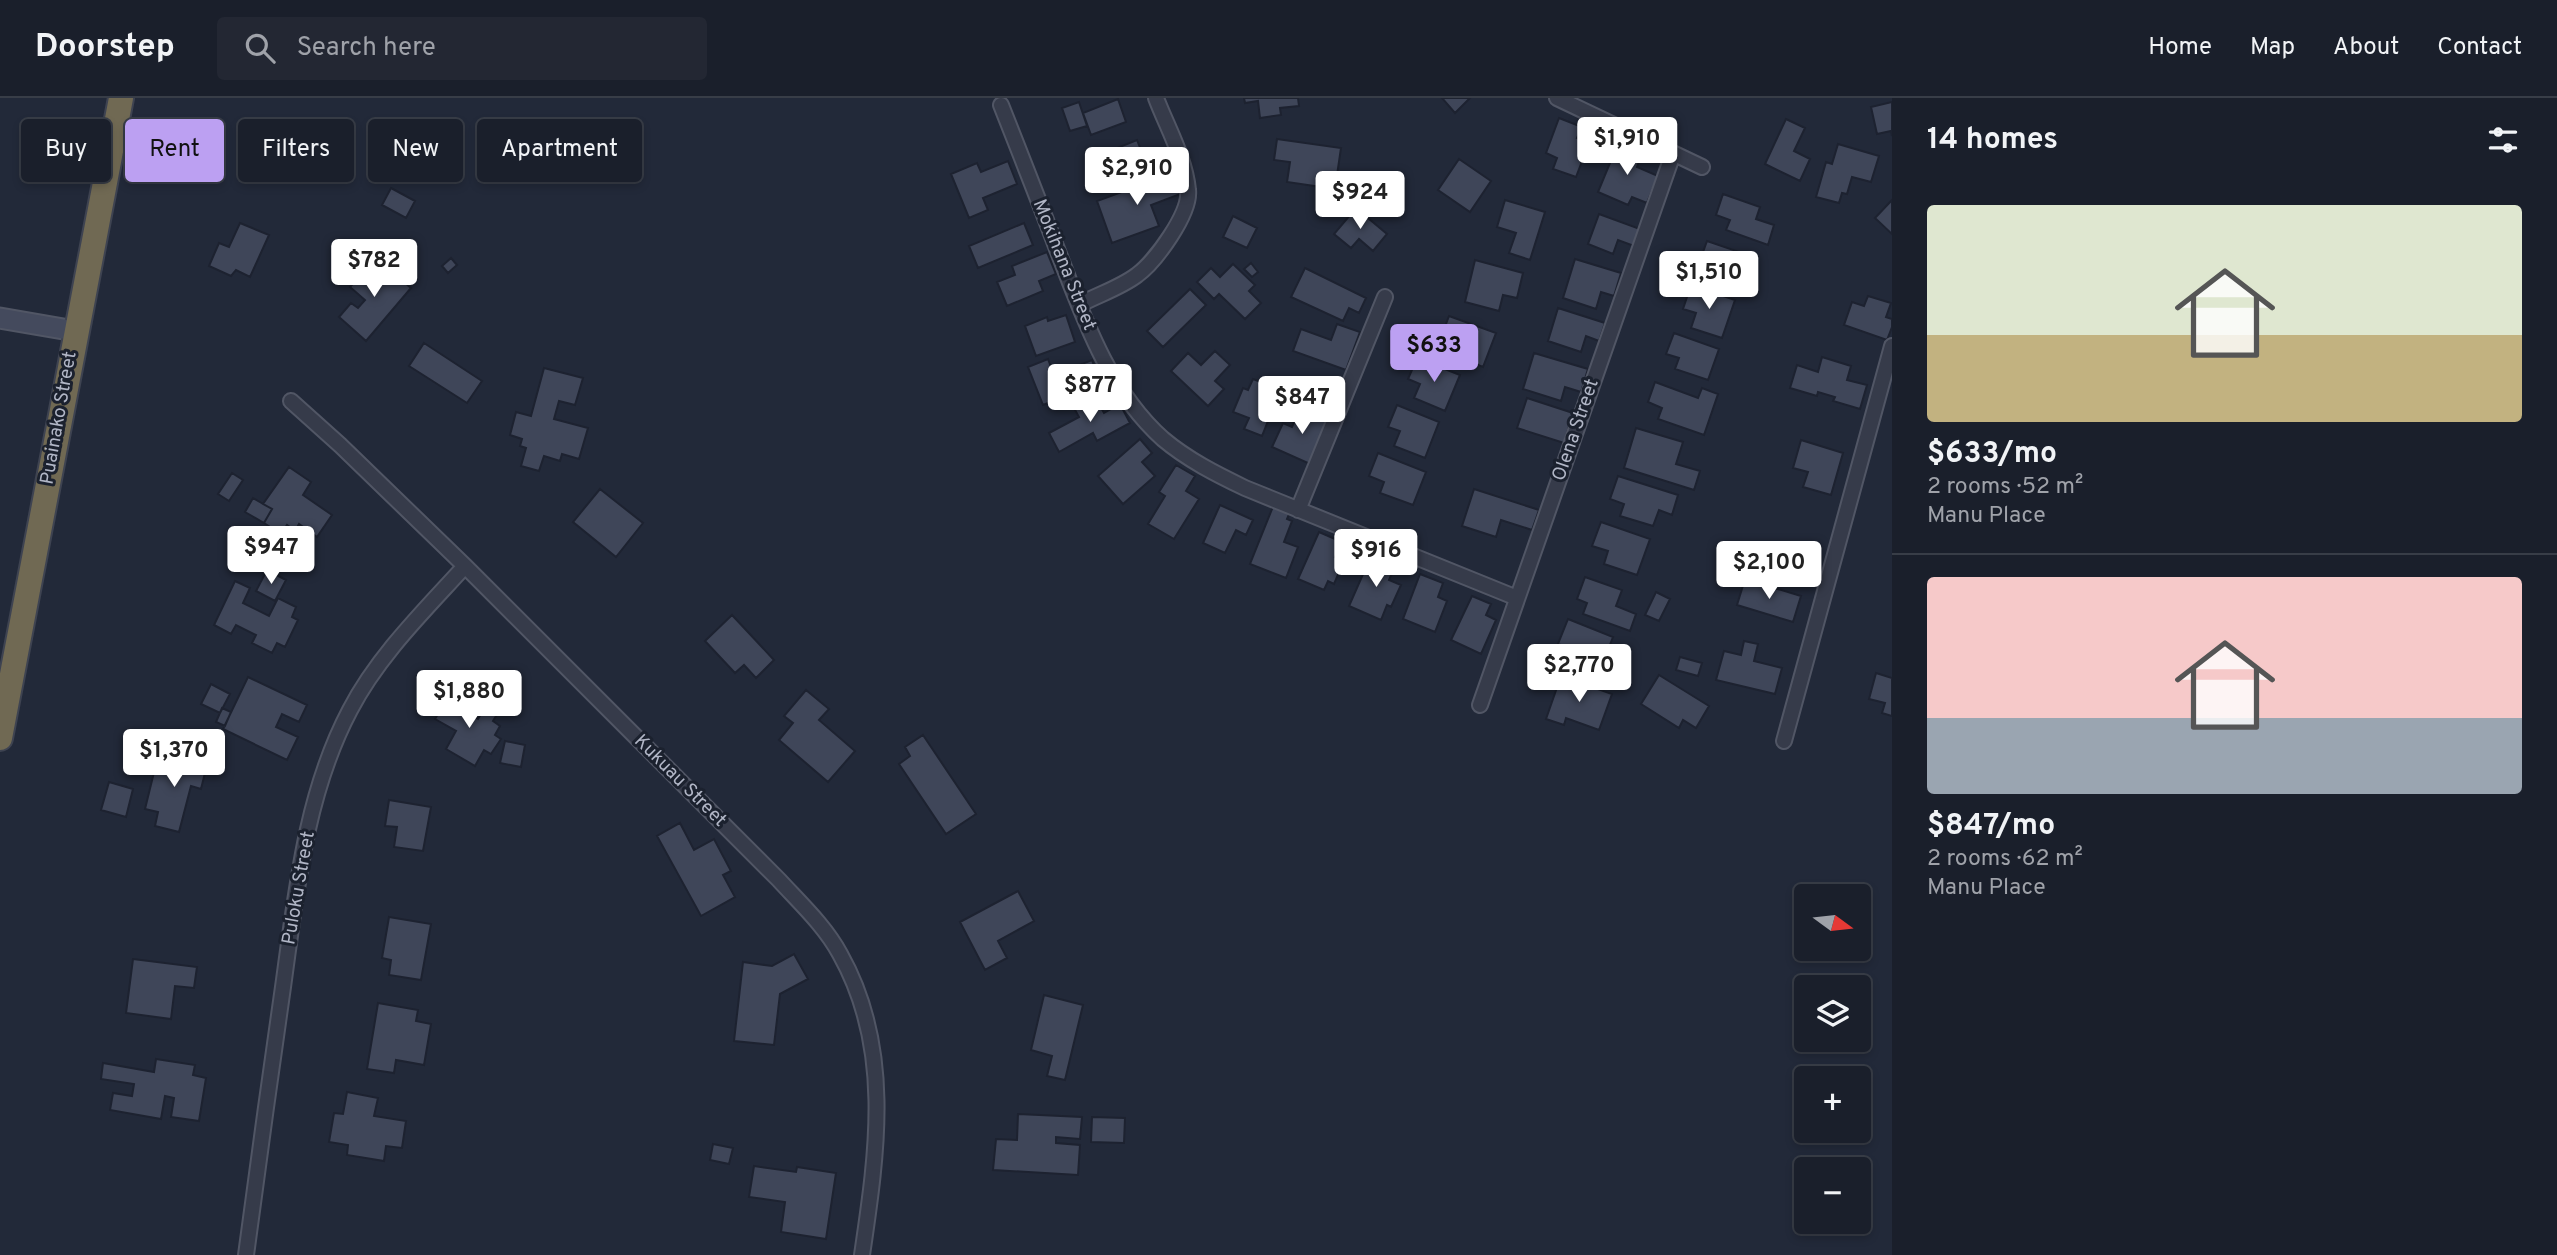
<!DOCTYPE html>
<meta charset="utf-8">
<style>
:root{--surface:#1a1f2b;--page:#232733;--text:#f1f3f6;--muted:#9fa2a9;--line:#383d47;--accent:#bca0f2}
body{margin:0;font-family:Overpass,sans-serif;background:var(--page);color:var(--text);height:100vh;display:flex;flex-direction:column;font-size:26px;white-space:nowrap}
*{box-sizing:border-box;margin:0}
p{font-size:23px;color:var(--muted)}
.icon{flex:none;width:38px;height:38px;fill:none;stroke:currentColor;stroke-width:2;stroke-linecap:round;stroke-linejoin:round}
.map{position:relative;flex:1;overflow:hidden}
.sheet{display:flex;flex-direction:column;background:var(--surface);width:665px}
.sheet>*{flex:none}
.hud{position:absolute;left:21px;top:21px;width:665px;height:63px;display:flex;gap:14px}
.needle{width:46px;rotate:105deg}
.tools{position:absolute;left:1794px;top:786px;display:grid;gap:14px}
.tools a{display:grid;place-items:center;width:77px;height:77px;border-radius:7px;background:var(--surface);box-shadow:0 4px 10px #0003,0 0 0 2px var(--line);font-size:35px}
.price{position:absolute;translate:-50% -60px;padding:0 16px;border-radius:7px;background:#fff;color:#222;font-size:23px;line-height:46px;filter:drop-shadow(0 2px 4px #0008)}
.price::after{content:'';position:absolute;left:50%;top:42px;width:21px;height:16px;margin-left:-10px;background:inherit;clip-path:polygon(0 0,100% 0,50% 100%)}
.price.active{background:var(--accent);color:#111}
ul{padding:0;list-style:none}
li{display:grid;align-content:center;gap:14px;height:371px;padding:0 35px}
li+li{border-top:2px solid var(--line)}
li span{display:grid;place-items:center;height:217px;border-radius:7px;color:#555}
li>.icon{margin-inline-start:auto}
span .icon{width:126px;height:126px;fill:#fffc;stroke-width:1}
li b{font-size:30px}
h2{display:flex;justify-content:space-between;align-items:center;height:84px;padding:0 35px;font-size:30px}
.chip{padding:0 24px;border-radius:7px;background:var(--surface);box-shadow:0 4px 10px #0003,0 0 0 2px var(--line);font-size:24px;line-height:63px}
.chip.active{background:var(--accent);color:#111}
header{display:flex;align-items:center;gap:42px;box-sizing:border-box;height:98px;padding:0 35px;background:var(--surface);border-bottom:2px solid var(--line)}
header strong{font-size:33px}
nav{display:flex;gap:38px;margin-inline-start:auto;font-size:24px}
.search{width:490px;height:63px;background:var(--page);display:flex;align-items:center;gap:18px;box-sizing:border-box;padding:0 24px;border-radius:7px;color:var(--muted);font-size:26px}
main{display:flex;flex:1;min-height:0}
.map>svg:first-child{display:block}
.building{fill:#3f4659;stroke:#1d2230;stroke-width:2}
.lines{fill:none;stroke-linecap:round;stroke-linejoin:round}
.street-casing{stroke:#515665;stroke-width:18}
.secondary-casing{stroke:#515665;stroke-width:23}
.highway-casing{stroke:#3e4351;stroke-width:28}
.street{stroke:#363b4a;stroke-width:14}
.secondary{stroke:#444a5d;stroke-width:19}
.highway{stroke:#706953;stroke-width:24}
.labels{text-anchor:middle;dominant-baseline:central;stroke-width:6;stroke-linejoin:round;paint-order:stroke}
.street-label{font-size:19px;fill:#b1b6c6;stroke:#1b212e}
</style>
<header>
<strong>Doorstep</strong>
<div class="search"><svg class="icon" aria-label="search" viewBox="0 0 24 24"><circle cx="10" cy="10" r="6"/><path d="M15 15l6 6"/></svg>Search here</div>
<nav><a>Home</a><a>Map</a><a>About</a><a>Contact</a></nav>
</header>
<main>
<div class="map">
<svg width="1892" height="1157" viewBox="0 0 1892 1157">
<rect width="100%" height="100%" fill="#222939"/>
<path class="building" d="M 1244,0 L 1298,0 L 1299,8 L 1280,10 L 1281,17 L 1260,20 L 1258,3 L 1245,5 Z
M 1442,0 L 1470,0 L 1455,15 Z
M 1118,1 L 1126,24 L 1091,37 L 1083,15 Z
M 1079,4 L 1087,28 L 1070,33 L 1062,10 Z
M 1892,4 L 1892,38 L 1891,33 L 1877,36 L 1871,9 Z
M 1559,20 L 1582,29 L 1577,40 L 1589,45 L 1576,79 L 1553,71 L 1557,60 L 1546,55 Z
M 1786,21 L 1805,30 L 1794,53 L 1810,61 L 1800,83 L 1765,66 Z
M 1277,41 L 1341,50 L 1335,91 L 1287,84 L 1290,64 L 1274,62 Z
M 1137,42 L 1143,57 L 1159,50 L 1167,68 L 1132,83 L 1128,75 L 1112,81 L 1102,56 Z
M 1619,43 L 1643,53 L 1637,69 L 1658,78 L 1647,105 L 1632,99 L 1628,107 L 1598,94 Z
M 1838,46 L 1879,58 L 1871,84 L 1852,79 L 1847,96 L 1842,95 L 1839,105 L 1816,99 L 1826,64 L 1832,66 Z
M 1459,61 L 1491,83 L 1470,114 L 1438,92 Z
M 1008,63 L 1017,86 L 983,100 L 988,112 L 969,120 L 951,76 L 977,65 L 981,74 Z
M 1176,74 L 1183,95 L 1151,107 L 1159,128 L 1112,145 L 1097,103 Z
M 391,90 L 415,103 L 406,120 L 382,107 Z
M 1723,96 L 1760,109 L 1756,121 L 1774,127 L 1768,147 L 1726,132 L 1730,122 L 1716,117 Z
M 1505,102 L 1545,114 L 1530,162 L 1509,155 L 1516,135 L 1497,129 Z
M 1892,102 L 1892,136 L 1875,120 Z
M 1356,110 L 1387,136 L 1373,153 L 1359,141 L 1351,150 L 1334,136 Z
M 1599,116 L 1640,131 L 1634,148 L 1618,142 L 1613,156 L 1588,146 Z
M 1233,118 L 1257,130 L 1247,150 L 1223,139 Z
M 240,125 L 269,137 L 250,179 L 236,172 L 231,178 L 209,168 L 219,145 L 229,149 Z
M 1024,125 L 1033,147 L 978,170 L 969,148 Z
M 1707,143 L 1751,158 L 1739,193 L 1708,182 L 1712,170 L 1699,165 Z
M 1047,154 L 1056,176 L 1039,183 L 1043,193 L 1007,208 L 997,184 L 1015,177 L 1012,168 Z
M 375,159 L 411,190 L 366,243 L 339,219 L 351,205 L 358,210 L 365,202 L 350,189 Z
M 451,160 L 457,167 L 448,175 L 442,168 Z
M 1575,161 L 1621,175 L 1614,198 L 1601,194 L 1596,211 L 1563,200 Z
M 1475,162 L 1523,175 L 1517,200 L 1503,197 L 1499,213 L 1465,204 Z
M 1251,165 L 1258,174 L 1252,179 L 1244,171 Z
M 1233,166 L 1255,187 L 1249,193 L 1261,205 L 1245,221 L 1219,196 L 1214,201 L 1197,184 L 1211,170 L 1220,179 Z
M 1305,170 L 1366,200 L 1359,215 L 1349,210 L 1343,223 L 1291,199 Z
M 1691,187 L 1735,202 L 1722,240 L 1691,230 L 1696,215 L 1683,211 Z
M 1190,191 L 1206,207 L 1163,249 L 1147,233 Z
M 1868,198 L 1891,205 L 1886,219 L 1892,221 L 1892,229 L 1887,242 L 1844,227 L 1852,204 L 1864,208 Z
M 1558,210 L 1605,225 L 1599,243 L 1586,238 L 1581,254 L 1548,243 Z
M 1066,217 L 1075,244 L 1036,258 L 1025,228 L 1047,219 L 1048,223 Z
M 1449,218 L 1496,235 L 1483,269 L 1450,256 L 1454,248 L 1440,242 Z
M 1337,226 L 1360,234 L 1346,272 L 1293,253 L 1301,231 L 1331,242 Z
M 1674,235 L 1719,251 L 1708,282 L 1675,271 L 1679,260 L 1666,256 Z
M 424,245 L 482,283 L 467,305 L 409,268 Z
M 1215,253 L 1230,267 L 1215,283 L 1224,291 L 1208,308 L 1171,273 L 1188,255 L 1201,267 Z
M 1534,255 L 1588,271 L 1581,294 L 1565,289 L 1561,303 L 1523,291 Z
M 1822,259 L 1851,268 L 1847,282 L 1867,287 L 1860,311 L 1833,303 L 1835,299 L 1818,294 L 1817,298 L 1790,290 L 1797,267 L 1818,274 Z
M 1417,260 L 1460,277 L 1445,313 L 1414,300 L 1420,286 L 1408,281 Z
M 1048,261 L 1054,277 L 1092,262 L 1100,285 L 1043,307 L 1028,269 Z
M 544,270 L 583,280 L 575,307 L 559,303 L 554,321 L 588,330 L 579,361 L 562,356 L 560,363 L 544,358 L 539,373 L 521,368 L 526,350 L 520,348 L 522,341 L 510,337 L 516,314 L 531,318 Z
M 1253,281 L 1274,289 L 1267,305 L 1274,308 L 1262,338 L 1244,331 L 1249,320 L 1233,314 L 1243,290 L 1248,292 Z
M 1655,284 L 1698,300 L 1702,290 L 1718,296 L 1704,337 L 1658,321 L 1662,310 L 1648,304 Z
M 1095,299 L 1104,315 L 1120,306 L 1130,325 L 1097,343 L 1093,335 L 1059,354 L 1049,335 L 1079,319 L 1074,310 Z
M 1527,300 L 1573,315 L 1564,345 L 1517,330 Z
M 1397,307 L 1439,324 L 1425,360 L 1394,348 L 1400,333 L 1388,329 Z
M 1301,309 L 1329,321 L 1310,366 L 1272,349 L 1283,325 L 1292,329 Z
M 1636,330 L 1683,344 L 1676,366 L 1700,373 L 1694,392 L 1624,370 Z
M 1140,341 L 1152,355 L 1142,364 L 1155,378 L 1123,406 L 1098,378 Z
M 1801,342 L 1843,355 L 1831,397 L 1803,389 L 1808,374 L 1793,370 Z
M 1378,355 L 1426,374 L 1413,407 L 1380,395 L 1384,384 L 1369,378 Z
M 1176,367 L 1195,378 L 1186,393 L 1199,401 L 1174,441 L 1148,426 L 1165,398 L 1159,394 Z
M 289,369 L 311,384 L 303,397 L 332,417 L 317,439 L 299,426 L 295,433 L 287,427 L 281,436 L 264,425 L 272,411 L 263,406 Z
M 232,375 L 243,382 L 229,403 L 218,396 Z
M 1618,378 L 1678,397 L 1672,417 L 1659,412 L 1653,428 L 1620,418 L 1624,406 L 1610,401 Z
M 600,391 L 643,425 L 616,459 L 573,424 Z
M 1474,391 L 1539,412 L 1532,432 L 1501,422 L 1496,439 L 1462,428 Z
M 253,400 L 272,411 L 264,425 L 245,414 Z
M 1274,406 L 1291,412 L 1287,421 L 1292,423 L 1284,444 L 1298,449 L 1286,480 L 1250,466 Z
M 1220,407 L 1253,422 L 1246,437 L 1236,432 L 1225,455 L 1203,445 Z
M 1601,424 L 1650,441 L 1637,477 L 1604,466 L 1608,453 L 1592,448 Z
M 1319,434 L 1342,444 L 1335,459 L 1344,463 L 1334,486 L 1328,483 L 1324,492 L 1298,481 Z
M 1371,458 L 1395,468 L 1389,482 L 1401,487 L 1391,509 L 1387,507 L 1381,522 L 1349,508 Z
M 267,472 L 286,482 L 275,503 L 256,493 Z
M 1420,476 L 1443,485 L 1438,499 L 1447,503 L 1435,534 L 1403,521 Z
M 1585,479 L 1622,492 L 1616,508 L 1636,516 L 1630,533 L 1583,516 L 1587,505 L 1577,501 Z
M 1745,481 L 1801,498 L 1793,524 L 1737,507 Z
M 235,483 L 250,490 L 243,505 L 269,518 L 278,500 L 296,509 L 292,519 L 298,522 L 285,549 L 277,545 L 272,555 L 252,545 L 256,537 L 236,527 L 231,536 L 214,527 Z
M 1656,494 L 1670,501 L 1659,523 L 1645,517 Z
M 1472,498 L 1491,506 L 1486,517 L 1496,522 L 1481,556 L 1451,542 Z
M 732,517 L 774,562 L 756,580 L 744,567 L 735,575 L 705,543 Z
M 1568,521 L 1613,539 L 1599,575 L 1568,563 L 1572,551 L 1558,546 Z
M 1744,543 L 1758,546 L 1754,563 L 1782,570 L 1775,596 L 1716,582 L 1724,553 L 1741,557 Z
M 1680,559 L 1702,565 L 1698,578 L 1676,572 Z
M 1876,575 L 1892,580 L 1892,618 L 1882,615 L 1885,605 L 1869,601 Z
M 1659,577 L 1709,608 L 1696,630 L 1683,622 L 1679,630 L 1641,606 Z
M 1561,578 L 1612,596 L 1599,632 L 1566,620 L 1564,627 L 1546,621 Z
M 248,579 L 307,607 L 299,624 L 282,616 L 276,629 L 298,639 L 287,662 L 223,631 Z
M 211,586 L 230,596 L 220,615 L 201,606 Z
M 806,592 L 829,611 L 819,622 L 855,653 L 828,684 L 779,642 L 793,625 L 784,618 Z
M 452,593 L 470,604 L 464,613 L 478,621 L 484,611 L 496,618 L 493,623 L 500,628 L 495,637 L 501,641 L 491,656 L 484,652 L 475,668 L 446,651 L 456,633 L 435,621 Z
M 222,610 L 231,614 L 225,628 L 216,624 Z
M 923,637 L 976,716 L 946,736 L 899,666 L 910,658 L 905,649 Z
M 505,643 L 525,647 L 521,669 L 500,665 Z
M 171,654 L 195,660 L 194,664 L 207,667 L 201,691 L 191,688 L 179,734 L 155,728 L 158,714 L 145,711 L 157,662 L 169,665 Z
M 109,684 L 133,691 L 126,719 L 101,712 Z
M 389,702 L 431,709 L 423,753 L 394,749 L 397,729 L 385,728 Z
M 680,725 L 694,752 L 714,741 L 731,773 L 723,777 L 735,799 L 701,818 L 657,738 Z
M 1018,793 L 1034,823 L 998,843 L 1007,860 L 985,872 L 960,824 Z
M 389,819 L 431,826 L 421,882 L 389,877 L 391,862 L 382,860 Z
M 794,856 L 808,881 L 780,896 L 774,947 L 734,943 L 743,864 L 772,868 Z
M 133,861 L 197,869 L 194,890 L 175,888 L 171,921 L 126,915 Z
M 1044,897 L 1083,907 L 1065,982 L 1047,978 L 1052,958 L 1031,952 Z
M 378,905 L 418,912 L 416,923 L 431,926 L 424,967 L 396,962 L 394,975 L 367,971 Z
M 156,961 L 195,967 L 193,977 L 206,980 L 199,1023 L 171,1019 L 174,1000 L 165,998 L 161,1021 L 110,1012 L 113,995 L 132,998 L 134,986 L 101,981 L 103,965 L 154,974 Z
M 347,994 L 378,1000 L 374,1018 L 406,1023 L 402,1050 L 386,1048 L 384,1063 L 347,1057 L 348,1047 L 329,1044 L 334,1015 L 343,1016 Z
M 1018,1016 L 1082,1019 L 1080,1041 L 1056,1039 L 1056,1045 L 1080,1047 L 1078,1077 L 993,1072 L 996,1041 L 1017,1042 Z
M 1092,1019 L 1125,1020 L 1124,1045 L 1091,1044 Z
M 713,1046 L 733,1050 L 729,1066 L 710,1062 Z
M 754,1068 L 796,1074 L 797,1069 L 836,1075 L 826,1141 L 781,1134 L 785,1104 L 749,1099 Z"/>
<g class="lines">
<g class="street-casing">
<path id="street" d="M 1557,0 L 1702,69
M 1001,7 C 1020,55 1039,103 1057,151 C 1083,218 1108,292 1163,341 C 1188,362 1216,376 1245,390 L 1517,500
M 1079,207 C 1097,197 1120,190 1137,177 C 1155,164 1191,115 1188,92 C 1185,60 1167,29 1156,0
M 291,303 L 340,347 L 465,468 L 779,782 C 800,805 825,828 840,856 C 893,950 877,1055 862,1157
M 1298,412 L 1385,199
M 1480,607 L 1673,56
M 1784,643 L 1892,248
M 246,1157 C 258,1068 270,978 283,889 C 296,796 305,697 350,612 C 378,558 424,513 465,468"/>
</g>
<g class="secondary-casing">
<path id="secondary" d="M 0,220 L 75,233"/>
</g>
<g class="highway-casing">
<path id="highway" d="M 0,640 L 121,0"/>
</g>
<use href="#street" class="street"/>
<use href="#secondary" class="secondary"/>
<use href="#highway" class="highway"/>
</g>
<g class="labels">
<g class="street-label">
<text transform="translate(1064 167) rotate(68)">Mokihana Street</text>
<text transform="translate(59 320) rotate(-80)">Puainako Street</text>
<text transform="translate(1576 332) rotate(-71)">Olena Street</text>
<text transform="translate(680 683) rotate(45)">Kukuau Street</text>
<text transform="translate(299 790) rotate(-80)">Puloku Street</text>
</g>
</g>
</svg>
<div class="tools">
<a><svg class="needle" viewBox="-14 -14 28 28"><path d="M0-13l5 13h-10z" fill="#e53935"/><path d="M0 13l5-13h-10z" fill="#9fa2a9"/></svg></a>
<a><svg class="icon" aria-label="layers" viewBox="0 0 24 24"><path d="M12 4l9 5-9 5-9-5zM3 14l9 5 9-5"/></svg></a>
<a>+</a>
<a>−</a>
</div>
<b class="price" style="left:1627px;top:79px">$1,910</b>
<b class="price" style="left:1137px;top:109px">$2,910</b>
<b class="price" style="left:1360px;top:133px">$924</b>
<b class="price" style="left:374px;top:201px">$782</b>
<b class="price" style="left:1709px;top:213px">$1,510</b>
<b class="price active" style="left:1434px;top:286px">$633</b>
<b class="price" style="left:1090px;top:326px">$877</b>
<b class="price" style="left:1302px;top:338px">$847</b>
<b class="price" style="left:271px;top:488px">$947</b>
<b class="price" style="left:1376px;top:491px">$916</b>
<b class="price" style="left:1769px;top:503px">$2,100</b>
<b class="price" style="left:1579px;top:606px">$2,770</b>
<b class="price" style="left:469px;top:632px">$1,880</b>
<b class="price" style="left:174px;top:691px">$1,370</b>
<div class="hud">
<a class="chip">Buy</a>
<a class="chip active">Rent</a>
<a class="chip">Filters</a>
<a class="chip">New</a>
<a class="chip">Apartment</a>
</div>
</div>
<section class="sheet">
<h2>14 homes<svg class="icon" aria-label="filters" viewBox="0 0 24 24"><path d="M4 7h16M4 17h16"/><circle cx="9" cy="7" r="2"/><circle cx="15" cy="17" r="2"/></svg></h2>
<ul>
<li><span style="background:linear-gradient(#dfe7d0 60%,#c2b280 0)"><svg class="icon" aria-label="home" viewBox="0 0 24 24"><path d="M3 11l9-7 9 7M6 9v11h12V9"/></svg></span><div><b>$633/mo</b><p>2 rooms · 52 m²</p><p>Manu Place</p></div></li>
<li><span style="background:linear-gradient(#f6c9c9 65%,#9aa5b1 0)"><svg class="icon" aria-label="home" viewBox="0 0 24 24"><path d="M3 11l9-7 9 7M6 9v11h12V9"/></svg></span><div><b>$847/mo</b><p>2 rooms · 62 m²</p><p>Manu Place</p></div></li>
</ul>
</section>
</main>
